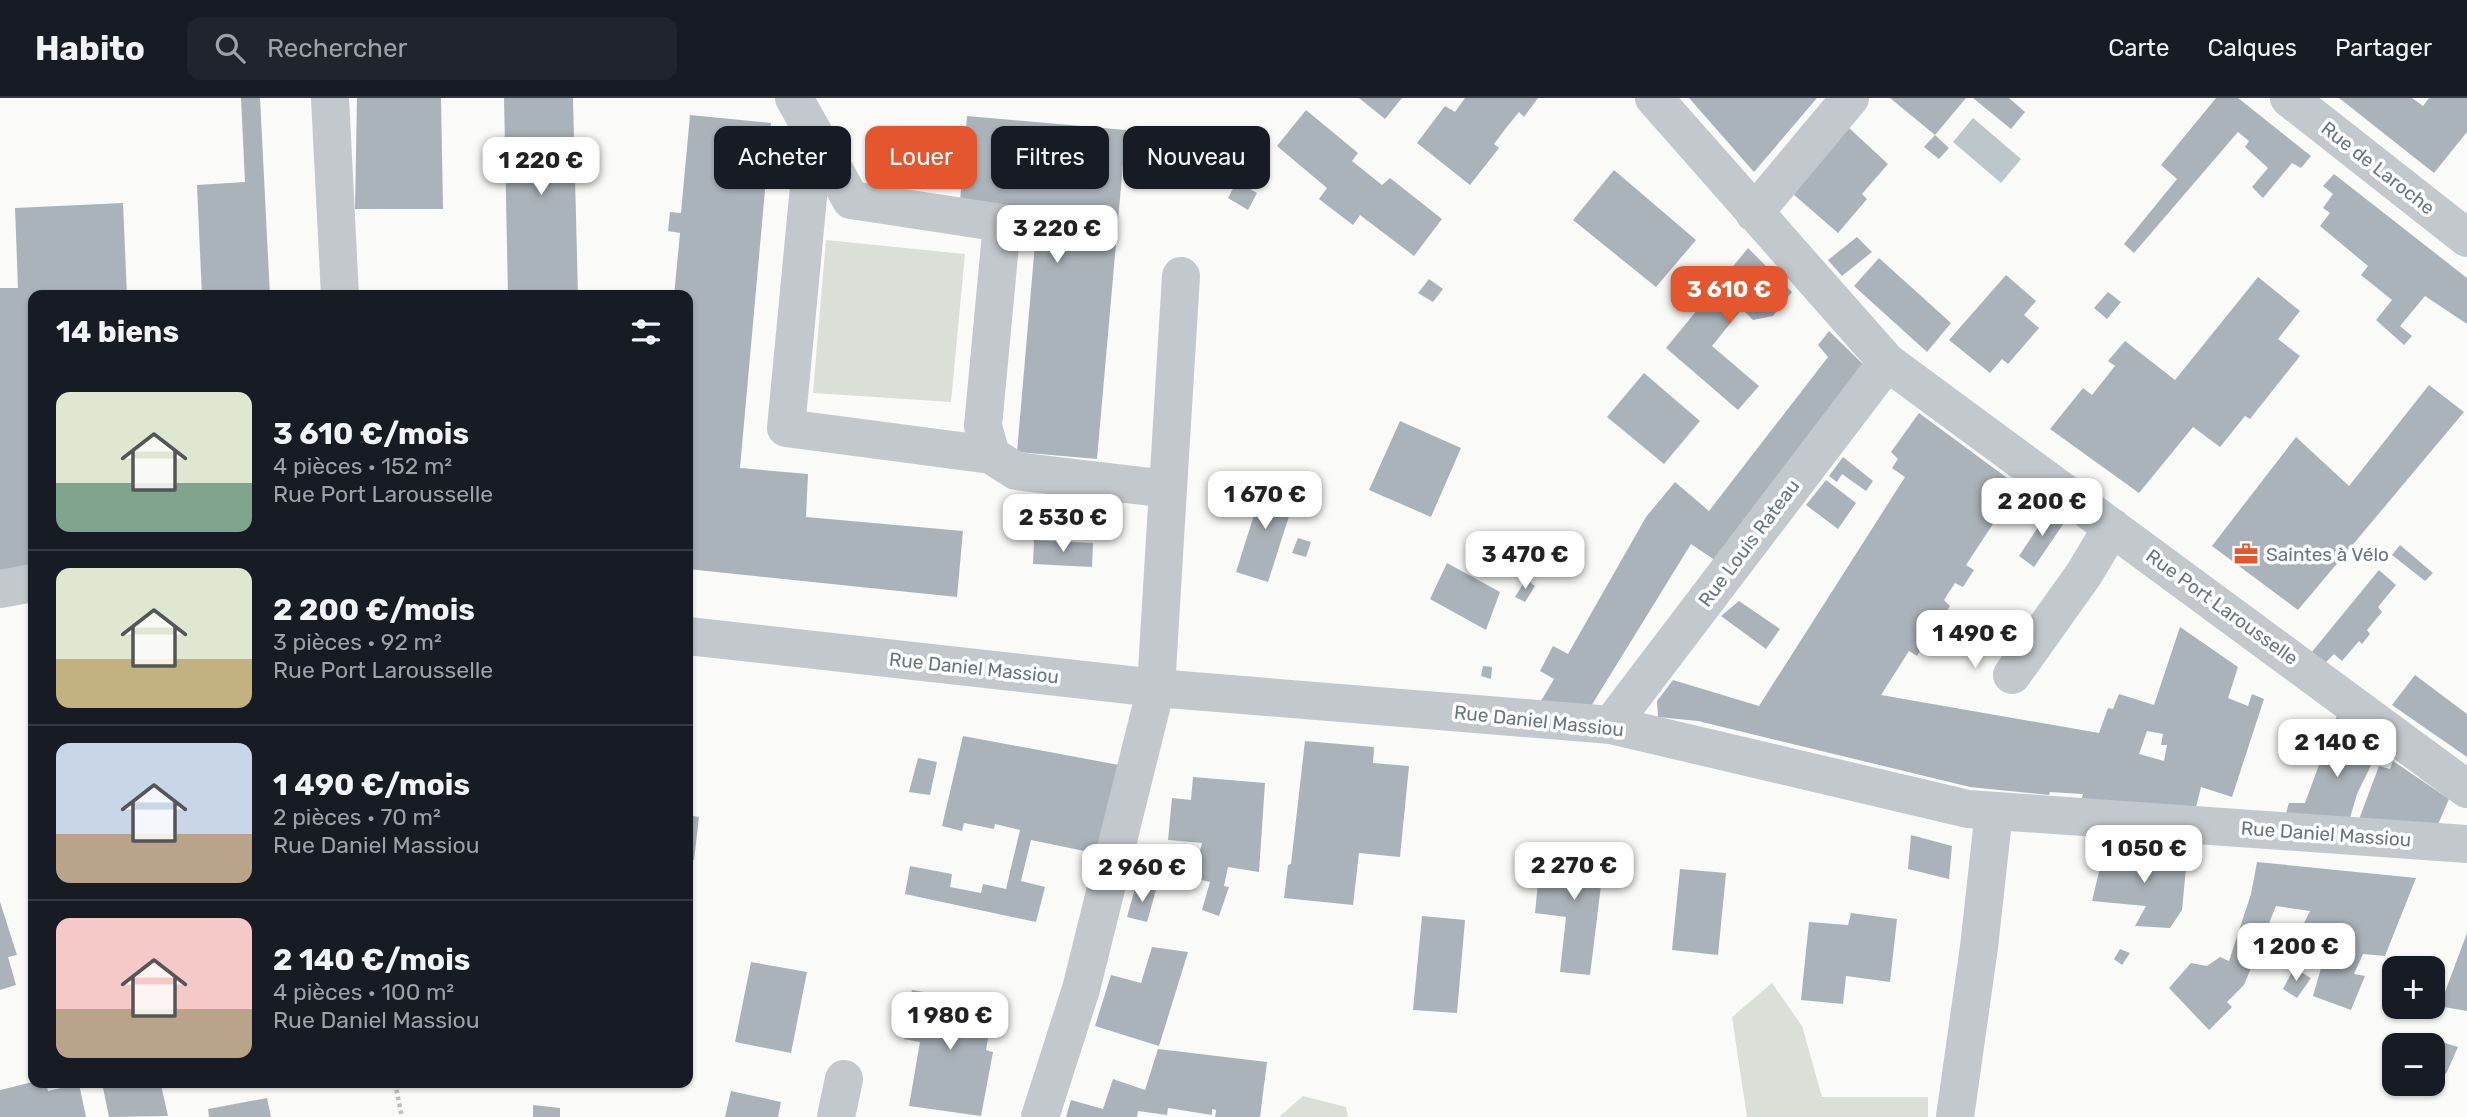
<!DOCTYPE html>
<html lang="fr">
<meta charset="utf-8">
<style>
:root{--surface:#171b24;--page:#20242c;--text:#f1f3f6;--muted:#9ea1a6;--line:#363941;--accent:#e4572e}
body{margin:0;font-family:Rubik,sans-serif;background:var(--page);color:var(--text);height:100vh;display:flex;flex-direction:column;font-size:26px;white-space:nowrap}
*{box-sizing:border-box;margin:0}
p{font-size:23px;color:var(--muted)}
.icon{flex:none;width:38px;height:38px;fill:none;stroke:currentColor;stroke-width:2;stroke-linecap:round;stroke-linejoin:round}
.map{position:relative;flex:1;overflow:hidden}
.side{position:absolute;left:28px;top:192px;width:665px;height:798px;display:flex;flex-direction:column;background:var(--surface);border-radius:14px;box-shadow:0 2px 5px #0004}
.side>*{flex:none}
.banner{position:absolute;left:714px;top:28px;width:665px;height:63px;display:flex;gap:14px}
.fabs{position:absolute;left:2382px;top:858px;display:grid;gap:14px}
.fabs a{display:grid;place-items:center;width:63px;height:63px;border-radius:14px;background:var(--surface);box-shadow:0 2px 5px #0004;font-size:35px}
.price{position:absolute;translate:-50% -60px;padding:0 16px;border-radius:14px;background:#fff;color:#222;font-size:23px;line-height:46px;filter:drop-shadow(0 2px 4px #0008)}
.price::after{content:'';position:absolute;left:50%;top:42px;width:21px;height:16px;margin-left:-10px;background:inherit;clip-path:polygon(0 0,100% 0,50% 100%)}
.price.on{background:var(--accent);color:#fff}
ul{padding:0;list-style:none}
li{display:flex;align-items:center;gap:21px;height:175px;padding:0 28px}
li+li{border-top:2px solid var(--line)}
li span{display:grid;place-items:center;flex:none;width:196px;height:140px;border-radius:14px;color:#555}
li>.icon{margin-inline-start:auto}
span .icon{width:84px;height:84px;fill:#fffc;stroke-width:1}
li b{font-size:30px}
h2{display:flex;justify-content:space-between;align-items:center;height:84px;padding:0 28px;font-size:30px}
.pill{padding:0 24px;border-radius:14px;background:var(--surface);box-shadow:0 2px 5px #0004;font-size:24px;line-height:63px}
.pill.on{background:var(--accent);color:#fff}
header{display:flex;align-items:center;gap:42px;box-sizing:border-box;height:98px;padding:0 35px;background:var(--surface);border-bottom:2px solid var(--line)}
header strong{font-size:33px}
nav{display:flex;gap:38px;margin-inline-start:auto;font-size:24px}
.search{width:490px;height:63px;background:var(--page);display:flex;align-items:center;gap:18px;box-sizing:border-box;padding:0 24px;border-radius:14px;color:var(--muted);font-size:26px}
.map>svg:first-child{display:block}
.green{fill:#dadfd7}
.water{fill:#bbc7cb}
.building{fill:#aab3b9;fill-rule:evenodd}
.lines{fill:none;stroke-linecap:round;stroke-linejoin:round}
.path{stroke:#bbbfc2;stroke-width:4.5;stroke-dasharray:3.5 3.5;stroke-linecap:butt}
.minor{stroke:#c3c8cc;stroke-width:38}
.labels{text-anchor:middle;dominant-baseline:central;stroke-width:7;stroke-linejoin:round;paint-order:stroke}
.street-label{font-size:19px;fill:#657683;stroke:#fff}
.poi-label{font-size:19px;fill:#657683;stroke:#fff;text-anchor:start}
</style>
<header>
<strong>Habito</strong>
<div class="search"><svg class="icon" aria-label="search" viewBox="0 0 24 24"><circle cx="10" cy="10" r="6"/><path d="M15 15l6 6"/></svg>Rechercher</div>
<nav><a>Carte</a><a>Calques</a><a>Partager</a></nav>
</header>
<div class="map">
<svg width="2467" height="1019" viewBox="0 0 2467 1019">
<rect width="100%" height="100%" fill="#fafaf8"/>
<path class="green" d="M 826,142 L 965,156 L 951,304 L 813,295 Z
M 1772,885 L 1802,928 L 1822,999 L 1928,999 L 1928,1019 L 1747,1019 L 1732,919 Z
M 1303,998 L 1346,1009 L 1348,1019 L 1279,1019 Z"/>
<path class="water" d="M 1973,20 L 2021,61 L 2001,85 L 1953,44 Z"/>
<path class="building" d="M 241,0 L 260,0 L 270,198 L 202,198 L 197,87 L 245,84 Z
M 357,0 L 441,0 L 443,111 L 355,111 Z
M 504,0 L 573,0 L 578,198 L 508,198 Z
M 1359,0 L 1402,0 L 1385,21 Z
M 1465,0 L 1538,0 L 1524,19 L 1519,14 L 1506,30 L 1494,46 L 1499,50 L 1470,87 L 1417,45 L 1445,8 L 1455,14 Z
M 1689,0 L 1817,0 L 1754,74 Z
M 1890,0 L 1966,0 L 1935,37 Z
M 1973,0 L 2009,0 L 2025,14 L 2011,31 Z
M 2216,0 L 2238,0 L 2311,58 L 2301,70 L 2292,65 L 2263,100 L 2252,89 L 2268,70 L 2245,49 L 2249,43 L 2238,34 L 2134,155 L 2124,146 L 2177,81 L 2161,67 Z
M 2339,0 L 2412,0 L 2423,8 L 2429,0 L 2467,0 L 2467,34 L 2434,75 Z
M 1306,12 L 1358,55 L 1352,63 L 1382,87 L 1390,80 L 1442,121 L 1414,158 L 1360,117 L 1353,127 L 1319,101 L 1327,90 L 1277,48 Z
M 690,17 L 771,25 L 740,370 L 808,376 L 806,419 L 963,433 L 957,499 L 688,471 L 688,198 L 674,198 L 680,135 L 668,133 L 670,114 L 681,115 Z
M 967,18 L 1126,32 L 1097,361 L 1017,354 L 1038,111 L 960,103 Z
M 1848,29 L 1888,66 L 1862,96 L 1867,101 L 1838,135 L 1793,96 Z
M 1935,37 L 1949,50 L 1939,61 L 1924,49 Z
M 1614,72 L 1696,142 L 1656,189 L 1573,122 Z
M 2334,76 L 2467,180 L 2467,226 L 2425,198 L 2400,228 L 2412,238 L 2404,247 L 2376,222 L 2392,202 L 2361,177 L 2368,168 L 2320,128 L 2330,115 L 2323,110 L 2333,96 L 2323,88 Z
M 1237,83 L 1257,95 L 1248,112 L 1228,100 Z
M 123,105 L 127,198 L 33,198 L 33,470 L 0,472 L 0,190 L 18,190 L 15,110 Z
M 1857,139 L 1872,154 L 1842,178 L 1828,162 Z
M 1748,150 L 1792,194 L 1773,218 L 1753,222 L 1742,211 L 1712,248 L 1759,288 L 1738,312 L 1666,250 Z
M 1879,160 L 1951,225 L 1927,254 L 1854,188 Z
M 2006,177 L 2036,203 L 2024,217 L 2039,230 L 2008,266 L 2002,261 L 1990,275 L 1949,242 Z
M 2258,179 L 2300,213 L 2278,241 L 2300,258 L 2250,321 L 2245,318 L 2220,349 L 2193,329 L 2139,395 L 2050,331 L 2083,290 L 2092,297 L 2115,268 L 2108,263 L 2125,243 L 2175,282 Z
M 1429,181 L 1443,191 L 1433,204 L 1418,195 Z
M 2108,194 L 2121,204 L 2107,221 L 2094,210 Z
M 1829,233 L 1869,272 L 1716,463 L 1691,446 L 1588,613 L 1538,608 L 1554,581 L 1540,573 L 1553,548 L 1568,556 L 1646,419 L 1675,384 L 1709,413 L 1828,259 L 1818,247 Z
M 1644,275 L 1700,323 L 1664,366 L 1607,319 Z
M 2429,287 L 2464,314 L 2298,512 L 2212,448 L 2296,339 L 2349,388 Z
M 1919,315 L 2018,388 L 1966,467 L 1974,472 L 1963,489 L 1955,485 L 1944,502 L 1950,508 L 1943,520 L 1933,518 L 1922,534 L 1929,538 L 1917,558 L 1909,553 L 1881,597 L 2099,635 L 2108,610 L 2113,611 L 2119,596 L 2154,607 L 2180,529 L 2238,569 L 2228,600 L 2248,608 L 2252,596 L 2264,601 L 2232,699 L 2201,689 L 2193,721 L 2082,700 L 2083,696 L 2050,694 L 2049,697 L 1970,689 L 1698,623 L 1658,619 L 1657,603 L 1673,582 L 1759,608 L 1905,379 L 1892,370 L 1898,361 L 1891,354 ZM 2147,633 L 2163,636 L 2161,647 L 2167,647 L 2164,663 L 2139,656 Z
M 1400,323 L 1461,350 L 1431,419 L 1369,392 Z
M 1843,359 L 1873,383 L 1866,393 L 1842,376 L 1837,384 L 1829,378 Z
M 1826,382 L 1856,405 L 1838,431 L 1806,407 Z
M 1263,385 L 1296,396 L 1268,484 L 1236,474 L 1254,417 L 1242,412 L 1246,400 L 1258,404 Z
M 2050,411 L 2066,422 L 2034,469 L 2019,458 Z
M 1298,440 L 1311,444 L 1306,459 L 1292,455 Z
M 1034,442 L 1093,445 L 1092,469 L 1033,466 Z
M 2400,447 L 2433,475 L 2425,483 L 2392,457 Z
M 1447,465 L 1500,494 L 1486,532 L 1430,501 Z
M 2379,472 L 2396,487 L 2378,509 L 2382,514 L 2367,532 L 2370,536 L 2362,546 L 2359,543 L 2342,563 L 2334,556 L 2325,565 L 2311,555 Z
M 1526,481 L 1535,488 L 1525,504 L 1515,499 Z
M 1739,503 L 1780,531 L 1766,551 L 1721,518 Z
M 1483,568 L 1492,569 L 1491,581 L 1481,578 Z
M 2415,577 L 2467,616 L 2467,659 L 2392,607 Z
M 2338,615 L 2382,645 L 2357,696 L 2345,737 L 2284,722 L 2289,705 L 2305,705 Z
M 963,638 L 1119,667 L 1099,756 L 1031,742 L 1021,783 L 1045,789 L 1036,824 L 905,796 L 910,768 L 952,776 L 950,789 L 981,795 L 983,786 L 1006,791 L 1020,732 L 995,726 L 994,731 L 964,725 L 962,733 L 942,728 Z
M 1305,643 L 1374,649 L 1373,665 L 1409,668 L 1400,759 L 1359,755 L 1353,807 L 1284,800 L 1288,767 L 1291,766 Z
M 918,660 L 937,664 L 930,697 L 909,694 Z
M 2393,663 L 2449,701 L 2436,731 L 2358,724 L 2379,668 L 2390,671 Z
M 1193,679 L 1265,685 L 1259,774 L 1228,769 L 1224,788 L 1229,789 L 1219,818 L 1202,812 L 1210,784 L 1193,780 L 1202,745 L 1168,742 L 1172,700 L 1191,702 Z
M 688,717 L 699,719 L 694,762 L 688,761 Z
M 1911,737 L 1952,748 L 1949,781 L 1908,771 Z
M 2104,753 L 2187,759 L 2182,812 L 2170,830 L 2135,828 L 2146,808 L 2092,803 Z
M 1541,754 L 1621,763 L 1618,781 L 1602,779 L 1590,877 L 1560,874 L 1566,819 L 1535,815 Z
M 2257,764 L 2416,780 L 2385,858 L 2363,856 L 2354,876 L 2365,878 L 2351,912 L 2313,898 L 2326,853 L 2292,849 L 2310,813 L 2276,808 L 2244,887 L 2227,904 L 2232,909 L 2209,932 L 2169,890 L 2191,865 L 2207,868 L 2220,859 L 2229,863 L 2251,796 Z
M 1680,771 L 1726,775 L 1718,857 L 1672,852 Z
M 1136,787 L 1156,792 L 1147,824 L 1127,819 Z
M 0,804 L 17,857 L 8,859 L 16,887 L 0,892 Z
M 1851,815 L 1897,821 L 1890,884 L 1846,878 L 1843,906 L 1801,902 L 1809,824 L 1848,827 Z
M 1422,818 L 1465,822 L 1457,915 L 1413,912 Z
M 2467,835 L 2467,913 L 2438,908 L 2445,894 Z
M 1152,849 L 1188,854 L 1159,948 L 1095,928 L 1111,877 L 1141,885 Z
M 2120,851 L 2130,855 L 2122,867 L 2114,861 Z
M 751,864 L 807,874 L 791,955 L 735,944 Z
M 2294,870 L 2311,880 L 2297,900 L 2283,891 Z
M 912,892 L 994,906 L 986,952 L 993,954 L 981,1018 L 909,1008 L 920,944 L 904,941 Z
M 2426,939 L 2458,949 L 2446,976 L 2432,972 L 2432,947 L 2423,947 Z
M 1158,951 L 1267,964 L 1260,1019 L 1215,1019 L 1216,1012 L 1212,1011 L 1212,1017 L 1168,1010 L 1167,1017 L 1138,1013 L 1137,1019 L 1066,1019 L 1071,1002 L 1103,1011 L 1113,981 L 1145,992 Z
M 33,984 L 46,985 L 48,993 L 79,986 L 86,1019 L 0,1019 L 0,992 Z
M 102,985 L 139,985 L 140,990 L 161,987 L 168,1018 L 109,1019 Z
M 731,993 L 781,1004 L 778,1019 L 725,1019 Z
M 267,1000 L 271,1019 L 209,1019 L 208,1011 Z
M 533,1007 L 560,1010 L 560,1019 L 533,1019 Z"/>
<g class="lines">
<path class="path" d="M 395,985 L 402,1019"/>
<path class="minor" d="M 330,0 L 340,198
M 794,0 L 851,102 L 1002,125 L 983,328 L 991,357
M 1654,0 L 1887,264 L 2467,691
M 2289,0 L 2467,140
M 814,36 L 786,330 L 991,357 L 1016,373 L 1168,391 L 1156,590 L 1081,891 L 1040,1019
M 1754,115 L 1850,0
M 1168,391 L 1181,178
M 0,491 L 33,485
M 688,538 L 1156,590 L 1611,627 L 1968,711 L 2467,746
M 2012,577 L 2084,476 L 2112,429
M 1611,627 L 1887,264
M 836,1019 L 844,981
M 1955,1019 L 1979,849 L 1994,713"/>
</g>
<defs>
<g id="office-bare" transform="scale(1.89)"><path d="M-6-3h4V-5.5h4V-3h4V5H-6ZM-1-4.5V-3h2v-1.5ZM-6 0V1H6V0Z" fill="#e4572e" stroke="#fff" stroke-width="2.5" paint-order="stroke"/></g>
</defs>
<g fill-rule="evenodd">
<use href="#office-bare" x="2246" y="456"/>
</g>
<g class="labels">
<g class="street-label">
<text transform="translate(2378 70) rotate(38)">Rue de Laroche</text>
<text transform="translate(1749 445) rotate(-53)">Rue Louis Rateau</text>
<text transform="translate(2222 509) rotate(36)">Rue Port Larousselle</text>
<text transform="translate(974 570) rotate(6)">Rue Daniel Massiou</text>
<text transform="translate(1539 623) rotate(6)">Rue Daniel Massiou</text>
<text transform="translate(2326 736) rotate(4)">Rue Daniel Massiou</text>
</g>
<g class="poi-label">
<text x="2266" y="456">Saintes à Vélo</text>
</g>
</g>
</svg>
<div class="fabs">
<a>+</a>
<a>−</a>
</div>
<b class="price" style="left:541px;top:99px">1 220 €</b>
<b class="price" style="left:1057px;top:167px">3 220 €</b>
<b class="price on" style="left:1729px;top:228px">3 610 €</b>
<b class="price" style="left:1265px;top:433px">1 670 €</b>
<b class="price" style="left:2042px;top:440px">2 200 €</b>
<b class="price" style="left:1063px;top:456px">2 530 €</b>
<b class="price" style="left:1525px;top:493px">3 470 €</b>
<b class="price" style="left:1975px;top:572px">1 490 €</b>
<b class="price" style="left:2337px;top:681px">2 140 €</b>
<b class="price" style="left:2144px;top:787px">1 050 €</b>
<b class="price" style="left:1574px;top:804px">2 270 €</b>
<b class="price" style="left:1142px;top:806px">2 960 €</b>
<b class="price" style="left:2296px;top:885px">1 200 €</b>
<b class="price" style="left:950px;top:954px">1 980 €</b>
<div class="banner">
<a class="pill">Acheter</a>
<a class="pill on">Louer</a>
<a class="pill">Filtres</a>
<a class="pill">Nouveau</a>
</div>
<section class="side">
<h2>14 biens<svg class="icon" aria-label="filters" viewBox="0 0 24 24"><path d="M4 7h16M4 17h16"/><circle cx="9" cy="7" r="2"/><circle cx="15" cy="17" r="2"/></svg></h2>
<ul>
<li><span style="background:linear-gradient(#dfe7d0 65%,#7fa58c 0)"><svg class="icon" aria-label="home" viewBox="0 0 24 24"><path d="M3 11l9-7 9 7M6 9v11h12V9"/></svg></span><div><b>3 610 €/mois</b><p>4 pièces · 152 m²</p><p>Rue Port Larousselle</p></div></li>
<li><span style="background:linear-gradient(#dfe7d0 65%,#c2b280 0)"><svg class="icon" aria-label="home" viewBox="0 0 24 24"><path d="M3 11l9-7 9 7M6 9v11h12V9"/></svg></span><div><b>2 200 €/mois</b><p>3 pièces · 92 m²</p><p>Rue Port Larousselle</p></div></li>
<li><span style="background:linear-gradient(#c9d6e8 65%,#b9a48a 0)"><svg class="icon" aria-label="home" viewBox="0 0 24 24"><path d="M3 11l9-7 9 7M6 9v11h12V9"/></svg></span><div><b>1 490 €/mois</b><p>2 pièces · 70 m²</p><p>Rue Daniel Massiou</p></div></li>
<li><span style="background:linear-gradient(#f6c9c9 65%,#b9a48a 0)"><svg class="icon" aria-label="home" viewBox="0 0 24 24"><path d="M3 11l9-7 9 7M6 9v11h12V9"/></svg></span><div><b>2 140 €/mois</b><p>4 pièces · 100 m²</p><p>Rue Daniel Massiou</p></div></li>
</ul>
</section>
</div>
